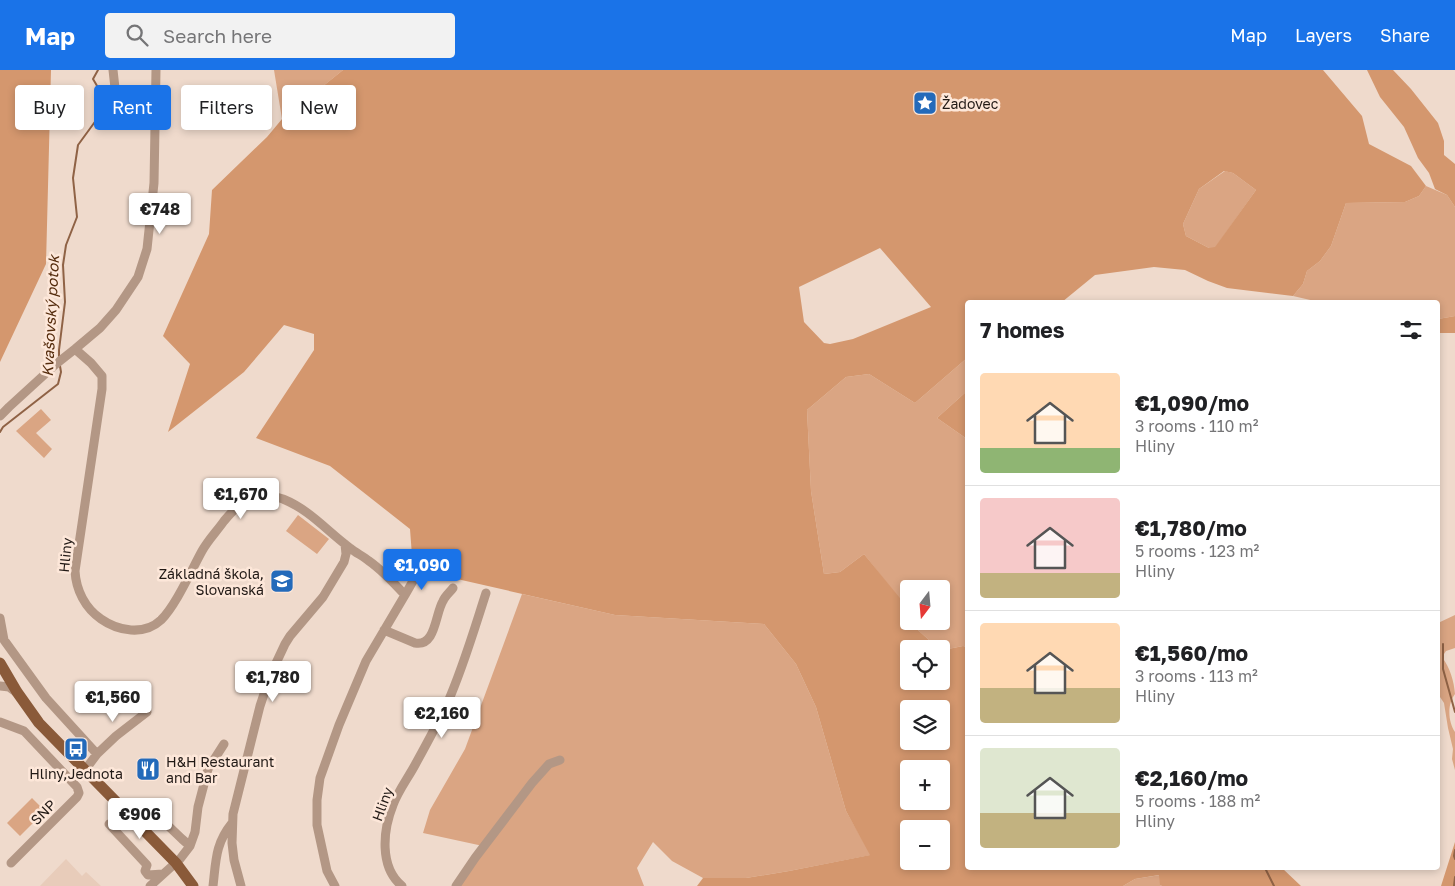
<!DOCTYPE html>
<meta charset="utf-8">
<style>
:root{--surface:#fff;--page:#f2f2f2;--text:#202124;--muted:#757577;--line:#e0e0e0;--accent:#1a73e8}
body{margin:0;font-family:"Golos Text",sans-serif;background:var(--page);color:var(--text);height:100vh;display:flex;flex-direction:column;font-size:19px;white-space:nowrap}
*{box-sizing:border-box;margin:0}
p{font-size:16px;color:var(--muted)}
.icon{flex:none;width:28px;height:28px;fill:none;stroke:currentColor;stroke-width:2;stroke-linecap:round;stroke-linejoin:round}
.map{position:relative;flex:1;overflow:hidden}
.details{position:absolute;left:965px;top:230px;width:475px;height:570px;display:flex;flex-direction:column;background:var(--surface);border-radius:5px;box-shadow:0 2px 8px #0003}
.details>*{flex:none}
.banner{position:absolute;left:15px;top:15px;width:475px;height:45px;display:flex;gap:10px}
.needle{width:32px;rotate:196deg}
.tools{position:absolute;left:900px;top:510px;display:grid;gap:10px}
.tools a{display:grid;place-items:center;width:50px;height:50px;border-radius:5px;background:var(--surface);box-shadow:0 2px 8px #0003;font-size:25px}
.price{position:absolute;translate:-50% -42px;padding:0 11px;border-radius:5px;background:#fff;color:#222;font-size:16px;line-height:32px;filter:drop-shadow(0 1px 2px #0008)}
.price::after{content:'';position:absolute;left:50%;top:30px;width:15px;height:11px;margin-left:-8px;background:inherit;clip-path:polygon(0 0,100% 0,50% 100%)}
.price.on{background:var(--accent);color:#fff}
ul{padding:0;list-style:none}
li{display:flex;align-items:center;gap:15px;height:125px;padding:0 15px}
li+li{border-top:1px solid var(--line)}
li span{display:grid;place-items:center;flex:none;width:140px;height:100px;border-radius:5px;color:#555}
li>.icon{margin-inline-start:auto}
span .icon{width:60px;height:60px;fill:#fffc;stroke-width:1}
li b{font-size:21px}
h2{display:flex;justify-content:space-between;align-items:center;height:60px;padding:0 15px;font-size:21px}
.chip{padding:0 18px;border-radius:5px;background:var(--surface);box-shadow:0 2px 8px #0003;font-size:18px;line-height:45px}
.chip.on{background:var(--accent);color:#fff}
header{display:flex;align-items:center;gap:30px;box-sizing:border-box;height:70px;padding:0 25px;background:var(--accent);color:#fff}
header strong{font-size:24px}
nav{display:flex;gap:28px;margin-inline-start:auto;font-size:18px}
.search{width:350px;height:45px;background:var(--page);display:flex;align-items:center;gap:12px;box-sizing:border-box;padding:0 18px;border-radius:5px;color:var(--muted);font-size:19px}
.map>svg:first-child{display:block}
.built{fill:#e8ccba}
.green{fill:#daa583}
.forest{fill:#d4976e;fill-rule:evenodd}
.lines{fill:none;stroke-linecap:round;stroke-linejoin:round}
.stream{stroke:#8f6245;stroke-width:2}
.minor{stroke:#b39785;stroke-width:9}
.major{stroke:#8a5a39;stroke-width:11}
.labels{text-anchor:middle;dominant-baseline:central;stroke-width:5;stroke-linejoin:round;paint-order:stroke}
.poi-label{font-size:14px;fill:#211915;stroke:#fde7d9;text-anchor:start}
.street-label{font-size:14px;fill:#211915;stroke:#fde7d9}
.water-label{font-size:15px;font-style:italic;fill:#542b0c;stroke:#fde7d9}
</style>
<header>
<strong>Map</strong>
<div class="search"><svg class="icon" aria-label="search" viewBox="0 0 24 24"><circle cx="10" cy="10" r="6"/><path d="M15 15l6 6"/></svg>Search here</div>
<nav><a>Map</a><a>Layers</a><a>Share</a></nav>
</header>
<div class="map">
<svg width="1455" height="816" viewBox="0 0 1455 816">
<rect width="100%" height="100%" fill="#efdacc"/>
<path class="built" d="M 66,789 L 82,806 L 86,802 L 101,816 L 40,816 Z"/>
<path class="green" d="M 274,0 L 343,0 L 282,49 Z
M 1225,101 L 1233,103 L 1256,120 L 1215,178 L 1209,178 L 1186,166 L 1183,154 L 1199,119 Z
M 1426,116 L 1447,125 L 1455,137 L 1455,246 L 1438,249 L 1438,232 L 1319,232 L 1293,226 L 1303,214 L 1307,201 L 1320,191 L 1331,176 L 1346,133 L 1405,132 L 1419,126 Z
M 967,288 L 967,321 L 937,348 L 967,369 L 967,577 L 963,576 L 948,579 L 930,571 L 918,560 L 914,551 L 941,551 L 941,519 L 909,519 L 909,541 L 864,484 L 840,502 L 824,504 L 811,421 L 807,340 L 846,307 L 869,304 L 915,333 Z
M 41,339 L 51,350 L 36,363 L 52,379 L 44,388 L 16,361 Z
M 298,445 L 329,469 L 317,484 L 286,461 Z
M 522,524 L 615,545 L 764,554 L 796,594 L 816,637 L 846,741 L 871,785 L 789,801 L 746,808 L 703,808 L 672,791 L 653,772 L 637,798 L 644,816 L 458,816 L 483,776 L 423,763 L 430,740 L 465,679 Z
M 1455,545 L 1455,578 L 1446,581 L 1442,587 C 1450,598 1454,611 1455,624 C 1447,634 1448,652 1455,662 L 1455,700 L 1452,689 L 1453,679 L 1448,658 L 1444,633 L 1438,624 L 1438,553 Z
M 32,728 L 45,741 L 20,766 L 7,753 Z
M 1160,805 L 1160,815 L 1162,816 L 1123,816 L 1135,809 Z"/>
<path class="forest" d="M 0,0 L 51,0 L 46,194 L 0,292 Z
M 343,0 L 1323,0 L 1362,46 L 1369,74 L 1411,96 L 1426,116 L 1419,126 L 1405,132 L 1346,133 L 1331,176 L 1320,191 L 1307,201 L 1303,214 L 1293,226 L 1227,218 L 1208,211 L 1185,200 L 1154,197 L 1095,205 L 1062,232 L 968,232 L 967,288 L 915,333 L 869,304 L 846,307 L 807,340 L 811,421 L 824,504 L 840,502 L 864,484 L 908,538 L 909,551 L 914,551 L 918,560 L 930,571 L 948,579 L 963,576 L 967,577 L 968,798 L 1282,798 L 1301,816 L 1162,816 L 1160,815 L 1159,805 L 1135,809 L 1123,816 L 697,816 L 703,808 L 746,808 L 789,801 L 870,785 L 846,741 L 816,637 L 796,594 L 764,554 L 615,545 L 413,499 L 410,459 L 330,396 L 256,368 L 314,280 L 314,264 L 284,255 L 244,302 L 168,362 L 190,294 L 163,266 L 209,164 L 212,120 L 267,67 L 282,49 ZM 1224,101 L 1233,103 L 1256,120 L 1215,177 L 1209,178 L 1186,166 L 1183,154 L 1199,119 ZM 880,178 L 931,237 L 853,269 L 830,274 L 824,273 L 804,252 L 799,217 ZM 909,579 L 941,579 L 941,611 L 909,611 ZM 909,639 L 941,639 L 941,671 L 909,671 ZM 909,699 L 941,699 L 941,731 L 909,731 ZM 909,759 L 941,759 L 941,791 L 909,791 Z
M 1367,0 L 1393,0 L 1411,19 L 1438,53 L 1444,71 L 1444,85 L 1455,94 L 1455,137 L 1447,125 L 1435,119 L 1429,103 L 1418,88 L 1404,57 L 1380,27 Z
M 1455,246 L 1455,263 L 1438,263 L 1438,249 Z
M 967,321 L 967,369 L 937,348 Z
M 1455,772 L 1455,816 L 1441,816 Z"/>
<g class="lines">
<path class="stream" d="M 59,286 L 59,280 L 65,232 L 63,195 L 66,175 L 77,147 L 73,108 L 78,75 L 105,38 L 103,26 L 93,9 L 98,0
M 0,362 L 3,357 L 58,314 L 61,302 L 60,296
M 1443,574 L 1443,599 L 1455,642
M 1455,780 L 1454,786 L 1455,789
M 1265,798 L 1274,816
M 1454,816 L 1455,807"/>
<path class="minor" d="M 113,0 L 118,45
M 107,46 L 156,42
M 75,279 L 91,293 L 102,306 L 102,319 L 75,501 C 76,520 85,538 101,549 C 118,561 144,566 161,550 C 176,535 191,501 202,481 C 208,470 217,461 224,451 C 235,438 246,426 264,425 C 271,425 277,427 283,429 C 310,440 327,461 350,478 C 356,483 363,486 369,491 C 382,500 394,513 405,525 L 366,591 L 339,655 L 320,708 L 317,730 L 317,755 L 327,801 L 335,816
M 0,346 L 9,337 L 56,294 L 75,279 L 100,258 L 116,240 L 138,207 L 147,179 L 154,113 L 156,0
M 405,525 L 413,511 L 415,506
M 0,548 L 4,570 L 46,628 L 97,684 L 85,700
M 384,560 L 415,573 C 436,577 435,544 443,531 C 445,526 450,522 453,518
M 0,616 L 9,617 L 16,622
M 0,652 L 24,661 L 77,717 L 79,723 L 77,727 L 11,793
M 97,684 L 116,666 L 147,642
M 160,748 L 182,769 L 190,776
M 109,754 L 147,795 L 145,801 L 148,805 L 163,804
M 150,816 L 180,789 L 190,776 L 195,762 L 198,737 L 208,699 L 224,674
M 213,816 C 216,791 215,774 232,753
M 241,816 L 234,790 L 232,773 L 233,744 L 260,636 L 270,606 L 285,574 L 290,566 L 323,527 L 344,492 L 346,484 L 345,474
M 402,816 C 379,797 383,760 393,735 C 398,721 408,708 415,695 C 426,675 437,655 447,634 C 463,598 474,560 486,523
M 456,816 L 475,788 L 532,713 L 549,694 L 560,690"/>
<path class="major" d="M 0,593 L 17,622 L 39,653 L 176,793 L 193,816"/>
</g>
<defs>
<g id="sight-square" transform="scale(1.25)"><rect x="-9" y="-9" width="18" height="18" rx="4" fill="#236aba" stroke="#fde7d9"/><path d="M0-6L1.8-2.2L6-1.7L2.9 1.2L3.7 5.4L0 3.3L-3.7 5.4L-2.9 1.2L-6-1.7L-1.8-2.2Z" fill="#fff"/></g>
<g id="school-square" transform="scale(1.25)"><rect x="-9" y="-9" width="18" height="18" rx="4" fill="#236aba" stroke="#fde7d9"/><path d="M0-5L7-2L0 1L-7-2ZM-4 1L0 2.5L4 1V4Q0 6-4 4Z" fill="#fff"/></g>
<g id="bus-square" transform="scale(1.25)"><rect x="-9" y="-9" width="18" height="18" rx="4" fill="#236aba" stroke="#fde7d9"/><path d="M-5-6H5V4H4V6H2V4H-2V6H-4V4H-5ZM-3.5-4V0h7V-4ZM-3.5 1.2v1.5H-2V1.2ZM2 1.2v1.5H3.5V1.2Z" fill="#fff"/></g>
<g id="restaurant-square" transform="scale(1.25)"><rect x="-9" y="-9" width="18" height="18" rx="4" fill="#236aba" stroke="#fde7d9"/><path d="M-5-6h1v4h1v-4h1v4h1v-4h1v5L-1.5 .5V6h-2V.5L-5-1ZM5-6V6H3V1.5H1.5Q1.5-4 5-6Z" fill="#fff"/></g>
</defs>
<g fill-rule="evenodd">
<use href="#sight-square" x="925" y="33"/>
<use href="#school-square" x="282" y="511"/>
<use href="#bus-square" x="76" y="679"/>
<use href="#restaurant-square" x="148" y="699"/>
</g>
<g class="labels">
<g class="poi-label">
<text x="942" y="33">Žadovec</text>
<text x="264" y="503" text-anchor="end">Základná škola,<tspan x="264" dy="16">Slovanská</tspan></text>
<text x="166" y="691">H&amp;H Restaurant<tspan x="166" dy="16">and Bar</tspan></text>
<text x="76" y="703" text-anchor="middle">Hliny,Jednota</text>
</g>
<g class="street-label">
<text transform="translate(65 485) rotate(-84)">Hliny</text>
<text transform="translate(382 734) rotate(-70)">Hliny</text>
<text transform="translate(43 742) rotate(-45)">SNP</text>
</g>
<g class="water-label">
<text transform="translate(50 246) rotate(-87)">Kvašovský potok</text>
</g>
</g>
</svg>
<div class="tools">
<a><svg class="needle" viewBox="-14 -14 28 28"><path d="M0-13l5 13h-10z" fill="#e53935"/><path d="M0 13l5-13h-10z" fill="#757577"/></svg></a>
<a><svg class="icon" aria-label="locate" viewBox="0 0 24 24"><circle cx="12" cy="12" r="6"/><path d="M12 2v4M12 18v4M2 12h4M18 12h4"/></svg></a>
<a><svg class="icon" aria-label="layers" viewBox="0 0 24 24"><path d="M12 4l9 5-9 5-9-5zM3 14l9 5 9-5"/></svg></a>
<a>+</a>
<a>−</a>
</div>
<b class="price" style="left:160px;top:165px">€748</b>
<b class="price" style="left:241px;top:450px">€1,670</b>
<b class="price on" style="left:422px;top:521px">€1,090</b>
<b class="price" style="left:273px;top:633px">€1,780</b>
<b class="price" style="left:113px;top:653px">€1,560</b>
<b class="price" style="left:442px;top:669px">€2,160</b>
<b class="price" style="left:140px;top:770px">€906</b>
<div class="banner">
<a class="chip">Buy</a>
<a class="chip on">Rent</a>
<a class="chip">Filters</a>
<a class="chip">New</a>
</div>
<section class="details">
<h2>7 homes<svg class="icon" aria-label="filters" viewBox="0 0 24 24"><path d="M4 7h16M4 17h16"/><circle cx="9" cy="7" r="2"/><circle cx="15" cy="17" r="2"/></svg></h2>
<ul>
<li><span style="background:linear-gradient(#ffd9b3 75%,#8fb573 0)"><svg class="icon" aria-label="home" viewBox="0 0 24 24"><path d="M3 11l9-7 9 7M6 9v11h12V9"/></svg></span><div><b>€1,090/mo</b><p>3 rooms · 110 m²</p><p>Hliny</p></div></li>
<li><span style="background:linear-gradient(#f6c9c9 75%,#c2b280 0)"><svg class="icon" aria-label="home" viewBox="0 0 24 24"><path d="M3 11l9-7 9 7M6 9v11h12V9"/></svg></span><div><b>€1,780/mo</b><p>5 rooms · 123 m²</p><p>Hliny</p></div></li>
<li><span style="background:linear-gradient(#ffd9b3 65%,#c2b280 0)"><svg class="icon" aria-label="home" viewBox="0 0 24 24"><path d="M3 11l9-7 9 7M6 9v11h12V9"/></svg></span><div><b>€1,560/mo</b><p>3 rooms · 113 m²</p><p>Hliny</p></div></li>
<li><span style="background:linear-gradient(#dfe7d0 65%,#c2b280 0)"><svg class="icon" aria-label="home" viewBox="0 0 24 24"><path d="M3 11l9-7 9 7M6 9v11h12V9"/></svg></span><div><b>€2,160/mo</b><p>5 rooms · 188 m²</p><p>Hliny</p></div></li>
</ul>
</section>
</div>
